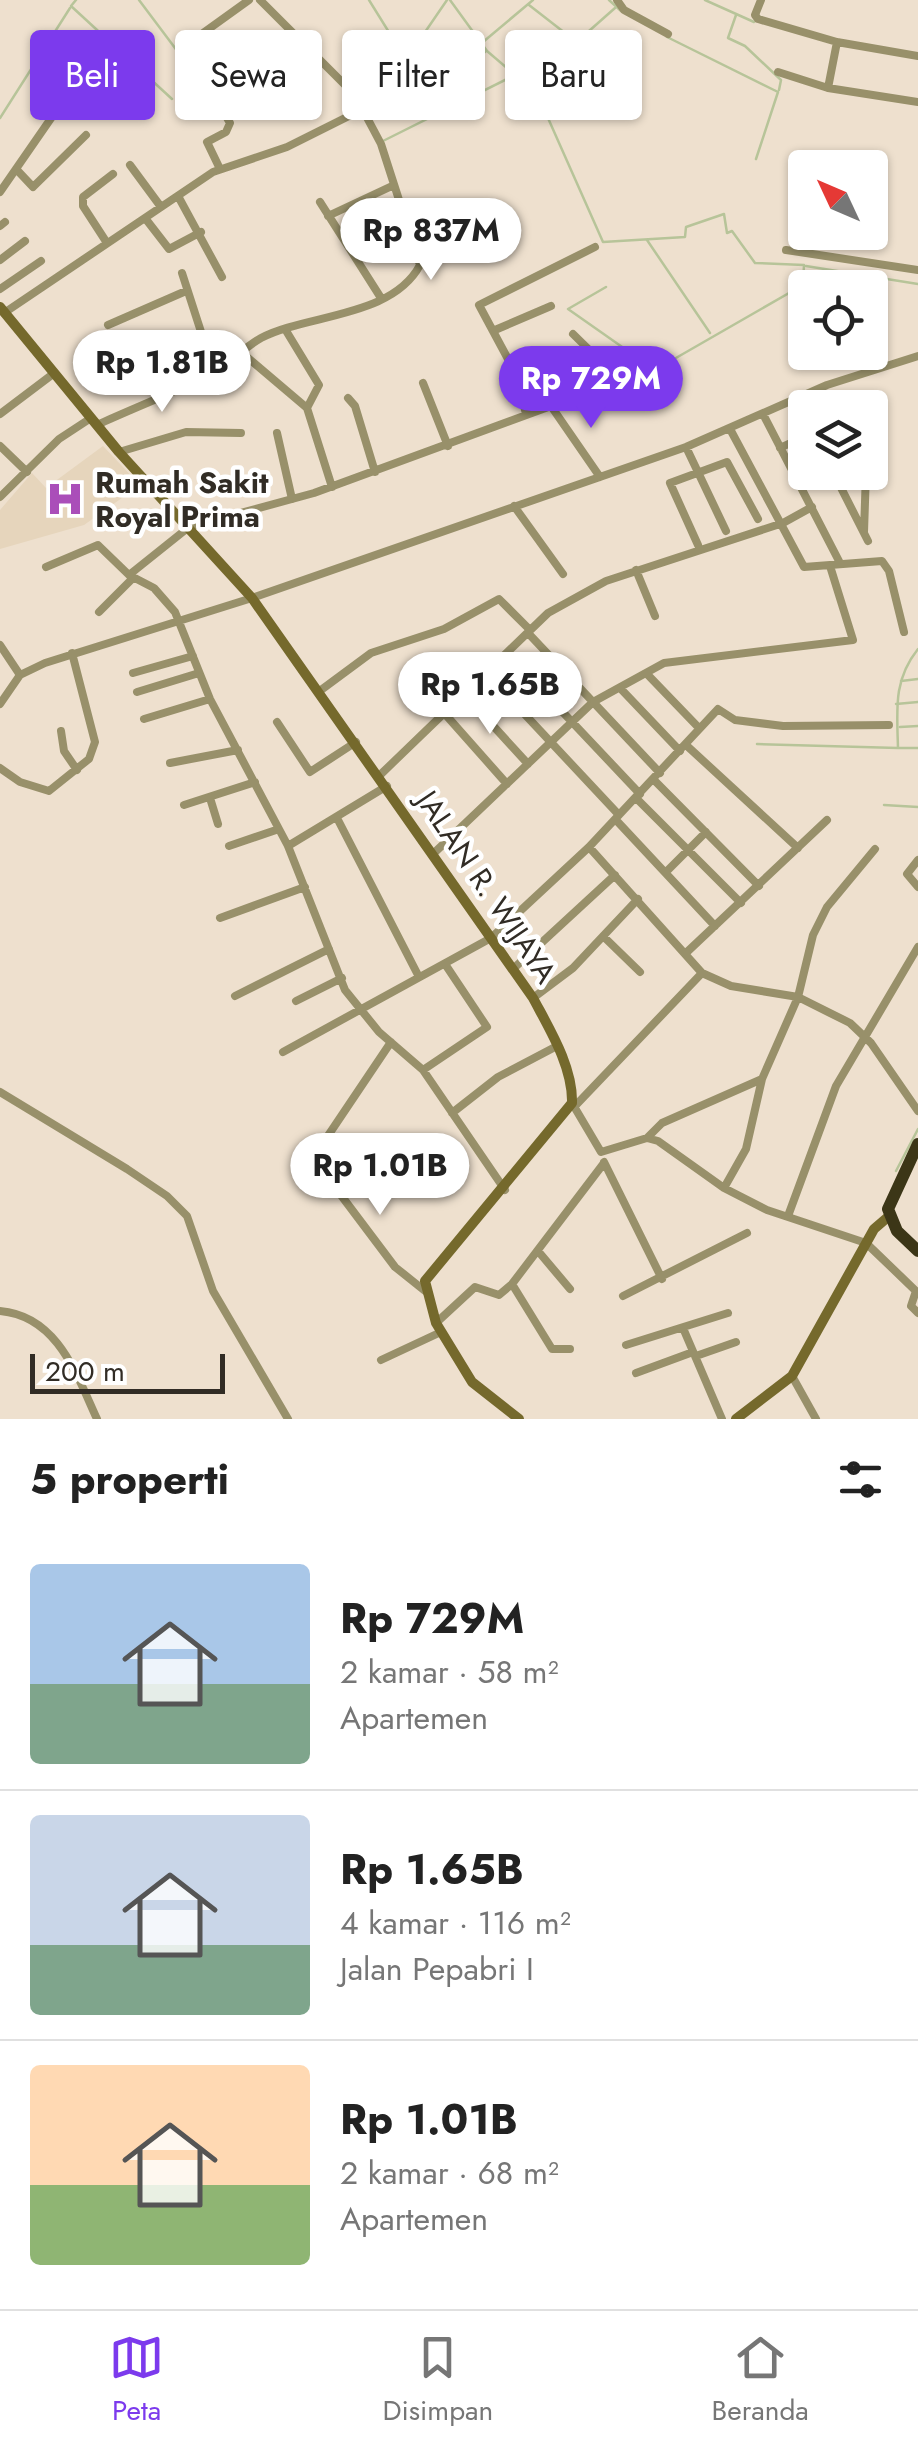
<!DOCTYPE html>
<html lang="id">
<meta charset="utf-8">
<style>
:root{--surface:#fff;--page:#f2f2f2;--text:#222;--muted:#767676;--line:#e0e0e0;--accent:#7c3aed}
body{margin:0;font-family:Jost,sans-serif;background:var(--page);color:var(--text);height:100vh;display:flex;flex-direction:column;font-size:38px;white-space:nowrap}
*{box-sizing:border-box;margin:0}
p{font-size:32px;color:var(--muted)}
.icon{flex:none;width:55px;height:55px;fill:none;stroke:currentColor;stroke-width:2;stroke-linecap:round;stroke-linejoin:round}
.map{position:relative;height:1419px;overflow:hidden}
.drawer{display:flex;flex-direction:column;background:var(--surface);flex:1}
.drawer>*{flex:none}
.top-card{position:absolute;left:30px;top:30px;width:860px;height:90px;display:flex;gap:20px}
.needle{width:65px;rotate:314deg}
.controls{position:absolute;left:788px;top:150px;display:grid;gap:20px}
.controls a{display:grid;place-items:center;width:100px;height:100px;border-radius:10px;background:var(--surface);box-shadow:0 2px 8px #0004;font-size:50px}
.scale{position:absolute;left:30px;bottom:25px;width:195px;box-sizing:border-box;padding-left:10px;border:5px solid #312c25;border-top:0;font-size:28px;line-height:35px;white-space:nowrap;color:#312c25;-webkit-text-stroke:8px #fff;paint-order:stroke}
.price{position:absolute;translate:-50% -85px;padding:0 22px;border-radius:35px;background:#fff;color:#222;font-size:32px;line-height:65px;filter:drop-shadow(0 2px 5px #0008)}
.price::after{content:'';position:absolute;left:50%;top:60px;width:30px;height:22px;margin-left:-15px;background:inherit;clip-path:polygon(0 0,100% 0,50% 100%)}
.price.current{background:var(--accent);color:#fff}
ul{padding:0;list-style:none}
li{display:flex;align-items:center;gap:30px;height:250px;padding:0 30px}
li+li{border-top:2px solid var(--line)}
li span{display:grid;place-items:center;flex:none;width:280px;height:200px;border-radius:10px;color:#555}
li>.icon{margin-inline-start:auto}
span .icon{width:120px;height:120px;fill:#fffc;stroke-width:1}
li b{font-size:42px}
h2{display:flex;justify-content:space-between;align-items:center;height:120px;padding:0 30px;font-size:42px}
.chip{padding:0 35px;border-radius:10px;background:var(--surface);box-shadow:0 2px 8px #0004;font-size:35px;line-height:90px}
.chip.current{background:var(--accent);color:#fff}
.menu{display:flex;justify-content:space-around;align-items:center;height:140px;border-top:2px solid var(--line);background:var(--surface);font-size:28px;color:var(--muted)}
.menu a{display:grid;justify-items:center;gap:5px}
.menu .current{color:var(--accent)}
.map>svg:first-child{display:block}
.built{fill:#e6d5bc}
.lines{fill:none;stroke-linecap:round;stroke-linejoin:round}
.stream{stroke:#b7c499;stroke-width:2.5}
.street{stroke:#98906a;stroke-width:8}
.secondary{stroke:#75692c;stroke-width:10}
.highway{stroke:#3c3617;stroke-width:12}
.labels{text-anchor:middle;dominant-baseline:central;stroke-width:9;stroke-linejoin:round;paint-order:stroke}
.poi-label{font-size:30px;font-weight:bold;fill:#312c25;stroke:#fff;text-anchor:start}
.street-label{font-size:30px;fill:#312c25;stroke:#fff}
</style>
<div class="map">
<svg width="918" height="1419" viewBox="0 0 918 1419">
<rect width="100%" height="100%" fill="#eee0ce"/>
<path class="built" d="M 103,446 L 140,485 L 84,525 L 0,549 L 0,510 L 32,473 L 46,488 Z"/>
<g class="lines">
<path class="stream" d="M 76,0 L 71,6 L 172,99
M 139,0 L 187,64
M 369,0 L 405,58
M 450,0 L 487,51 L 514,74
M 609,0 L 621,11
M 705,0 L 754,22
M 529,5 L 574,40
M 736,15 L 728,38 L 745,46 L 781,80 L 779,90
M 667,37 L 778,92 L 756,159
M 483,42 L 533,0
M 399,70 L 447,0
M 528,73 L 603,242 L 685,237 L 686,227 L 724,214 L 727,233 L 732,231 L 755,263 L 804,265 L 803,285 L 655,370 L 568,309 L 606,287
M 404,80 L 485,52
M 0,118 L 70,8
M 383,141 L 525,70 L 528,73 L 572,46 L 615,8
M 647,240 L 710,333
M 806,266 L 918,284
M 918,649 C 893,680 897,710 898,748 L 918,748
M 901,681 L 918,679
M 896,704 L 918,702
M 900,727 L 918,726
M 757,744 L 898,748
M 884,805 L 918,807
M 896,1171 L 918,1129"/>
<path class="street" d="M 617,0 L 624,10 L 668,34
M 761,0 L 755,15 L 758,19 L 837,42 L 918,56
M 192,41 L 249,0
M 778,72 L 828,88 L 918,102
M 241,75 L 295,39
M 828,88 L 837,42
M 216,99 L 230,123 L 226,132 L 207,142 L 220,169
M 130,165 L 161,207
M 17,170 L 33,187 L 86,135
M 0,192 L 72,88 L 85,41
M 178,196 L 222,277
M 320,202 L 381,298
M 328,216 L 392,186
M 145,218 L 169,249 L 201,232
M 0,226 L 5,222
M 413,240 L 471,218
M 107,243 L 83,206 L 83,197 L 113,174
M 786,250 L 918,270
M 0,260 L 25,241
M 182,273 L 214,372
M 0,289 L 41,261
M 4,313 L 213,172 L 287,147 L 363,109
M 108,325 L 186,291
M 285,329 L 319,385 L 307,408
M 495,330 L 551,306
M 573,334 L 627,387
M 241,352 L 307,408 L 332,487
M 423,383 L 448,446
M 348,398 L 355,406 L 375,472
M 551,406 L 600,477
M 0,414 L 53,374
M 526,414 L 516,374 L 479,305 L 595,247
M 763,414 L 840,563
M 97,425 C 136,407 179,391 217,370 C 232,361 245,347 261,338 C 306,314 392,318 420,265 L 381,144 L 355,95 L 260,0
M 730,429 L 804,567 L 882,561 L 889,571 L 904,632
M 277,433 L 292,499
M 0,446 L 27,472
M 686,447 L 726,531
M 780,448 L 805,436
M 119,452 L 186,432 L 241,433
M 833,472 L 868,541
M 0,497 L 59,439 L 91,418
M 514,506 L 563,574
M 864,532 L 866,472
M 698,545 L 670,483 L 727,462 L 758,519
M 46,567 L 98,545 L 129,575 L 154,588 L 175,612 L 210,699 L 288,846 L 345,990 L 379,1032 L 423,1070 L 505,1190
M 636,570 L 655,616
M 129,575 L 189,527 L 314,493 L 551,406 L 643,384
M 99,612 L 133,578
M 528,633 L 660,773
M 0,645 L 20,675
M 507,653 L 640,794
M 133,673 L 193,656
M 487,674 L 619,815
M 647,674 L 699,728
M 620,688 L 680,751
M 321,690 L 371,653 L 444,629 L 499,599 L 530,630
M 137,692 L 199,673
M 465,695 L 528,764
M 0,704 L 20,675 L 45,663 L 252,598 L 686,447 L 827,385 L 918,356
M 445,714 L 507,784
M 144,719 L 210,699
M 277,722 L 310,772 L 356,742
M 61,731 L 64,751 L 77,770
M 686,745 L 798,848
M 170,763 L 238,750
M 0,768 L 20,782 L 49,791 L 89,759 L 95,742 L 72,653
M 380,775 L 548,613 L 606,581 L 783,523 L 812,507
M 654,780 L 759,886
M 210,798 L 218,824
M 636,798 L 741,903
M 184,805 L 255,782
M 337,818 L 419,977
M 616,820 L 715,926
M 229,846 L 279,829
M 288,846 L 387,786
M 589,847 L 702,973 L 731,986 L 798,997 L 850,1023 L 871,1043 L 918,1111
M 433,854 L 593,702 L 664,663 L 853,640 L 830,566
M 918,860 L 907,874 L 918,887
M 666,872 L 706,832
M 220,918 L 305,887
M 604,937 L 640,972
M 687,952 L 827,820
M 513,969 L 615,875
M 235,996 L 329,949
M 533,998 L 573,968 L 638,899
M 296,1001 L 342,978
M 391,1042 L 313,1158 L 395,1267 L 425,1291
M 283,1052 L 491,938 L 589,847 L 718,709 L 735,720 L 783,726 L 889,725
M 423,1070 L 487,1027 L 445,964
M 0,1092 L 127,1169 L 167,1196 L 187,1216 L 213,1291 L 288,1419
M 572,1103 L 601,1152 L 647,1138 L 658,1141 L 724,1188 L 767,1210 L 866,1243 L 916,1291 L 911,1306 L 918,1313
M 576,1105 L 702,973
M 452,1113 L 498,1077 L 557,1046
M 647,1138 L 662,1123 L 762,1079
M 604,1162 L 662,1279
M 724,1188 L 746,1149 L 762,1079 L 798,997 L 813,935 L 827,907 L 875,849
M 788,1216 L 836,1086 L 918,947
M 538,1251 L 570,1289
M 512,1284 L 552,1349 L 570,1349
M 623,1296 L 747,1233
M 0,1311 C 57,1316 76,1373 97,1419
M 436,1323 L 475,1287 L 499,1295 L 512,1284 L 604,1163
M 683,1328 L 722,1419
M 626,1345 L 728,1313
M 696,1356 L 736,1342
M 381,1360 L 441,1332
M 636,1373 L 693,1352
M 792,1376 L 816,1419"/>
<path class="secondary" d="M 0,307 L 119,452 L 252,598 L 533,998 C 550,1030 573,1067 572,1103 L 425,1281 L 436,1323 L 472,1382 L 519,1419
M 736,1419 L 792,1376 L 874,1229 L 888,1217"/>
<path class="highway" d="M 918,1144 L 888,1209 L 897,1231 L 918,1251"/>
</g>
<defs>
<g id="hospital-bare" transform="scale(3)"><path d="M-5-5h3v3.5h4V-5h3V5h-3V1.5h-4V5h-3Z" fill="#aa4eb9" stroke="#fff" stroke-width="2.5" paint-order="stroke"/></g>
</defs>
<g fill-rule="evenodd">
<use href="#hospital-bare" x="65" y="499"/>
</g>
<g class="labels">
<g class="poi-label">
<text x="95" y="482">Rumah Sakit<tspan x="95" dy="34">Royal Prima</tspan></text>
</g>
<g class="street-label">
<text transform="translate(487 887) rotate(56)">JALAN R. WIJAYA</text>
</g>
</g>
</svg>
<div class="controls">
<a><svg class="needle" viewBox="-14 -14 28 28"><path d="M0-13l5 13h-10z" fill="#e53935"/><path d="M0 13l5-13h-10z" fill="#767676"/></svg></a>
<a><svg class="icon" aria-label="locate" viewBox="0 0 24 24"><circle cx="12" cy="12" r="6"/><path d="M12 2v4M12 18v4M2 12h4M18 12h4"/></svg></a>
<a><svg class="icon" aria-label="layers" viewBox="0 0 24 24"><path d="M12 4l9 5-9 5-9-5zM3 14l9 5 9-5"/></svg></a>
</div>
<div class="scale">200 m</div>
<b class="price" style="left:431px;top:283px">Rp 837M</b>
<b class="price" style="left:162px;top:415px">Rp 1.81B</b>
<b class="price current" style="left:591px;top:431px">Rp 729M</b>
<b class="price" style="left:490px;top:737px">Rp 1.65B</b>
<b class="price" style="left:380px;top:1218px">Rp 1.01B</b>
<div class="top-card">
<a class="chip current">Beli</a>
<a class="chip">Sewa</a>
<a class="chip">Filter</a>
<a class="chip">Baru</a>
</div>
</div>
<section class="drawer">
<h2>5 properti<svg class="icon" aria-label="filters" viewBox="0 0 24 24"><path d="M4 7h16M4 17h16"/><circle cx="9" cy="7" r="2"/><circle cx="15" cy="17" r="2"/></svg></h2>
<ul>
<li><span style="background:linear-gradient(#a9c7e8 60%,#7fa58c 0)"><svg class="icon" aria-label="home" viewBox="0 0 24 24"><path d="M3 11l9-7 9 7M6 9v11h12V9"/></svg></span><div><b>Rp 729M</b><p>2 kamar · 58 m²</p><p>Apartemen</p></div></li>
<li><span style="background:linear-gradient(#c9d6e8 65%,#7fa58c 0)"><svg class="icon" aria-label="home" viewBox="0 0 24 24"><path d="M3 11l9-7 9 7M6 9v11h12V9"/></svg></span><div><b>Rp 1.65B</b><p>4 kamar · 116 m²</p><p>Jalan Pepabri I</p></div></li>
<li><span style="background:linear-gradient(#ffd9b3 60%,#8fb573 0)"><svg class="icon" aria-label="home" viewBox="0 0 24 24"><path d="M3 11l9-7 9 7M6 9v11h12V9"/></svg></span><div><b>Rp 1.01B</b><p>2 kamar · 68 m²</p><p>Apartemen</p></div></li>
</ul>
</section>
<nav class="menu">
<a class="current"><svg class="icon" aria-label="map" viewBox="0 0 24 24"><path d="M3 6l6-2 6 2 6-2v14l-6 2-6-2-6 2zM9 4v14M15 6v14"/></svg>Peta</a>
<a><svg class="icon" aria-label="saved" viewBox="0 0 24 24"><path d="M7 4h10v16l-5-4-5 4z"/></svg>Disimpan</a>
<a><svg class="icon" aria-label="home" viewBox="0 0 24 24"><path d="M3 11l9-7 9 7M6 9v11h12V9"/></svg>Beranda</a>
</nav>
